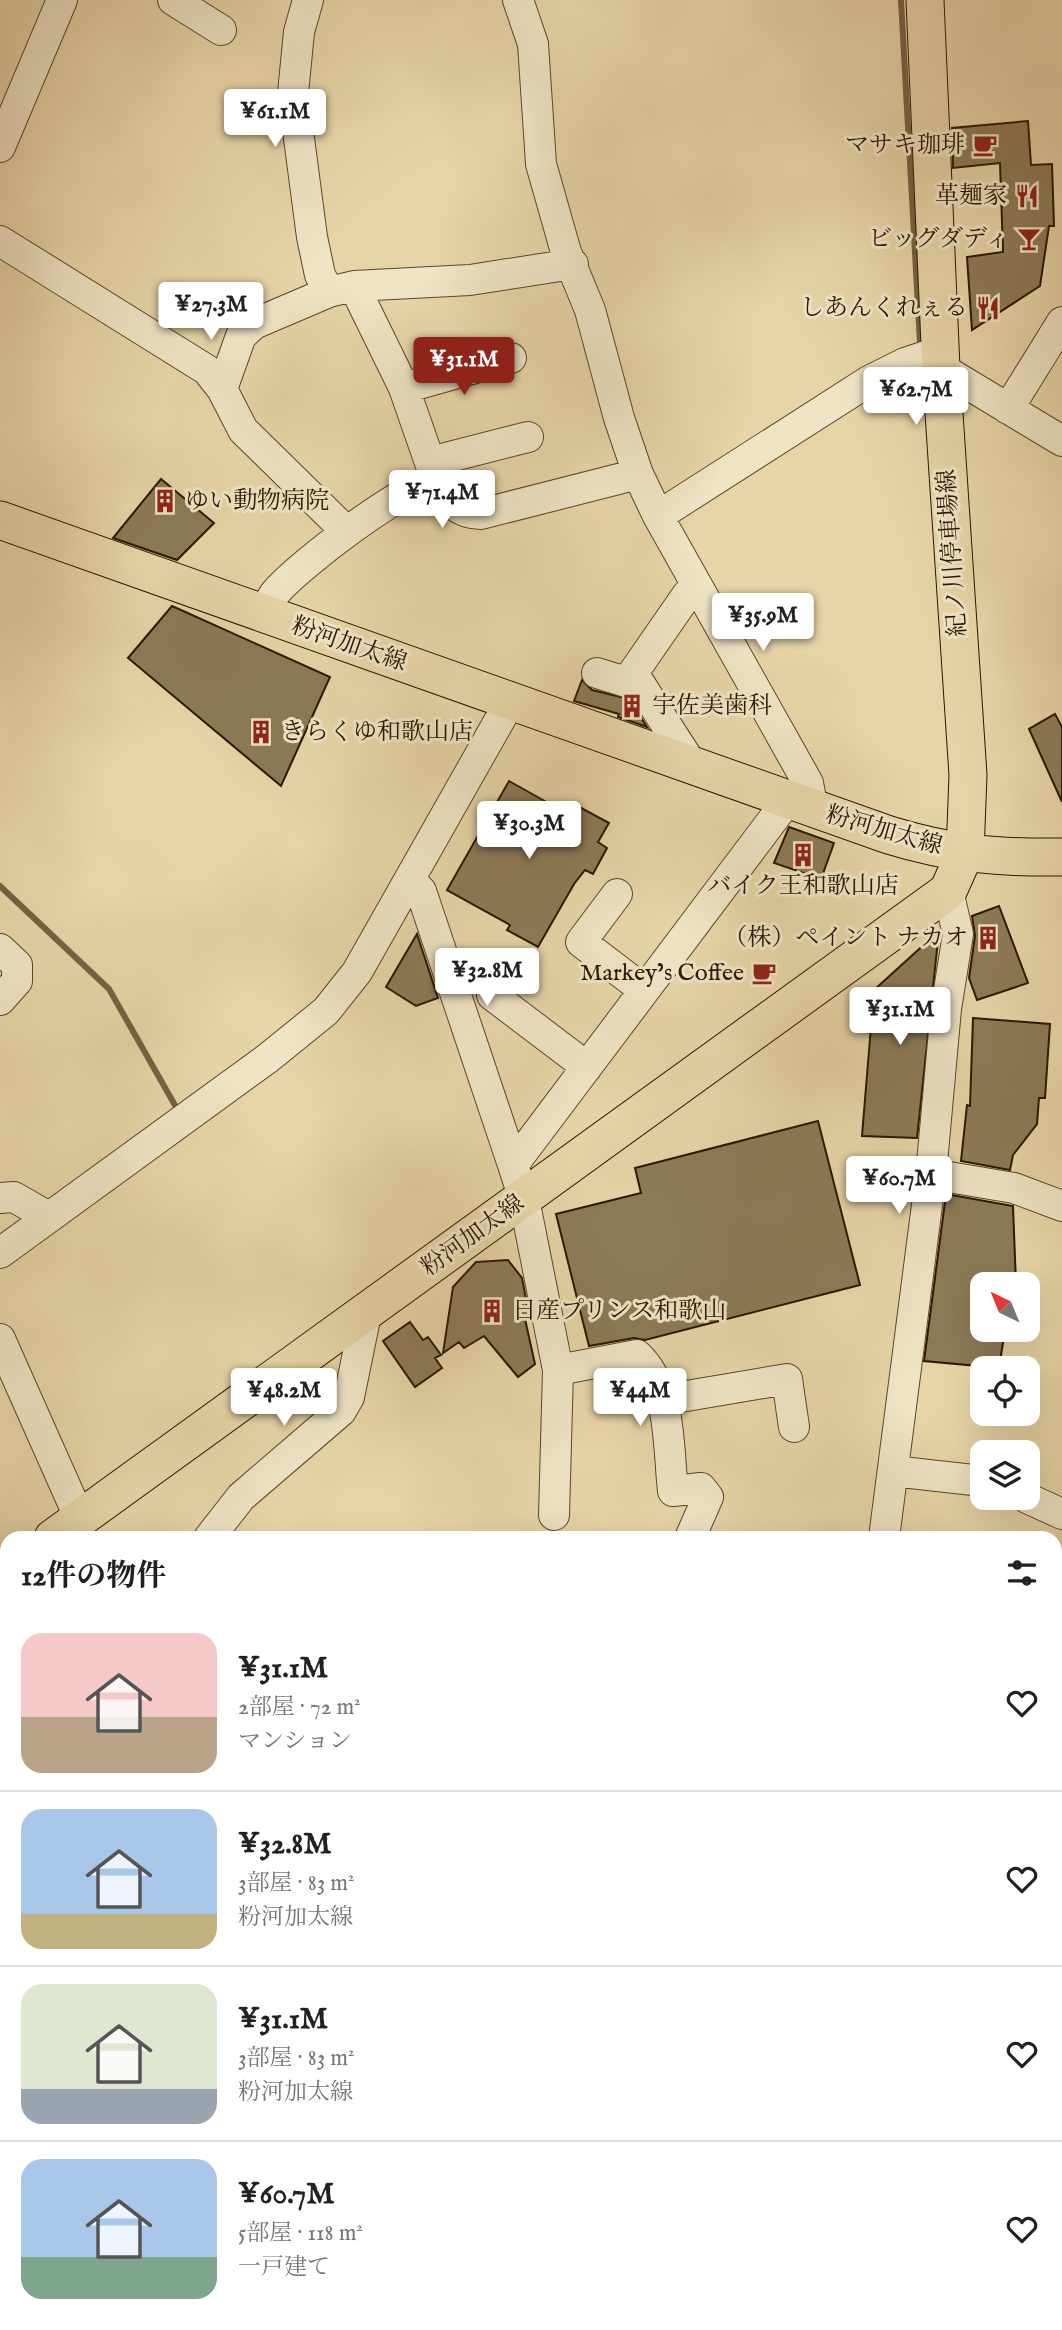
<!DOCTYPE html>
<html lang="ja">
<meta charset="utf-8">
<style>
:root{--surface:#fff;--page:#f6f6f6;--text:#202124;--muted:#757577;--line:#e0e0e0;--accent:#8f2418}
body{margin:0;font-family:"IM FELL English","Noto Serif JP",serif;background:var(--page);color:var(--text);height:100vh;display:flex;flex-direction:column;font-size:26px;white-space:nowrap}
*{box-sizing:border-box;margin:0}
p{font-size:23px;color:var(--muted)}
.icon{flex:none;width:38px;height:38px;fill:none;stroke:currentColor;stroke-width:2;stroke-linecap:round;stroke-linejoin:round}
.map{position:relative;flex:1;overflow:hidden}
.details{position:absolute;left:0px;top:1531px;width:1062px;height:800px;display:flex;flex-direction:column;background:var(--surface);border-radius:21px 21px 0 0;box-shadow:0 7px 28px #0002}
.details>*{flex:none}
.needle{width:46px;rotate:317deg}
.tools{position:absolute;left:970px;top:1272px;display:grid;gap:14px}
.tools a{display:grid;place-items:center;width:70px;height:70px;border-radius:14px;background:var(--surface);box-shadow:0 7px 28px #0002;font-size:35px}
.price{position:absolute;translate:-50% -60px;padding:0 16px;border-radius:7px;background:#fff;color:#222;font-size:23px;line-height:46px;filter:drop-shadow(0 2px 4px #0008)}
.price::after{content:'';position:absolute;left:50%;top:42px;width:21px;height:16px;margin-left:-10px;background:inherit;clip-path:polygon(0 0,100% 0,50% 100%)}
.price.on{background:var(--accent);color:#fff}
ul{padding:0;list-style:none}
li{display:flex;align-items:center;gap:21px;height:175px;padding:0 21px}
li+li{border-top:2px solid var(--line)}
li span{display:grid;place-items:center;flex:none;width:196px;height:140px;border-radius:21px;color:#555}
li>.icon{margin-inline-start:auto}
span .icon{width:84px;height:84px;fill:#fffc;stroke-width:1}
li b{font-size:30px}
h2{display:flex;justify-content:space-between;align-items:center;height:84px;padding:0 21px;font-size:30px}
.map>svg:first-child{display:block}
.lines{fill:none;stroke-linecap:round;stroke-linejoin:round}
.stream{stroke:#756242;stroke-width:6}
.building{fill:#8c7a57;stroke:#2a1700;stroke-width:2}
.minor-casing{stroke:#59462a;stroke-width:32}
.major-casing{stroke:#2a1700;stroke-width:39}
.minor{stroke:#efe4c6;stroke-width:30}
.major{stroke:#e7d5a7;stroke-width:37}
.labels{text-anchor:middle;dominant-baseline:central;stroke-width:6;stroke-linejoin:round;paint-order:stroke}
.poi-label{font-size:24px;fill:#2a1700;stroke:#efe4c6;text-anchor:end}
.street-label{font-size:24px;fill:#2a1700;stroke:#efe4c6}
</style>
<div class="map">
<svg width="1062" height="2330" viewBox="0 0 1062 2330">
<rect width="100%" height="100%" fill="#e7d5a7"/>
<filter id="stains"><feTurbulence type="fractalNoise" baseFrequency=".00286" numOctaves="4"/><feColorMatrix values="0 0 0 0 .2 0 0 0 0 .09 0 0 0 0 .02 0 0 0 .5 -.17"/></filter>
<radialGradient id="worn" r=".72"><stop offset=".6" stop-color="#630" stop-opacity="0"/><stop offset="1" stop-color="#630" stop-opacity=".3"/></radialGradient>
<g class="lines">
<path class="stream" d="M 901,0 L 920,343
M 0,886 L 109,989 L 176,1107"/>
</g>
<path class="building" d="M 1028,121 L 1031,165 L 1052,164 L 1054,226 L 1049,226 L 1040,286 L 972,330 L 967,257 L 1003,252 L 1000,163 L 953,168 L 952,128 Z
M 161,479 L 214,523 L 177,560 L 113,538 Z
M 172,606 L 330,677 L 281,786 L 128,658 Z
M 582,680 L 592,690 L 629,699 L 647,727 L 618,717 L 619,714 L 574,701 Z
M 1055,714 L 1062,727 L 1062,802 L 1029,729 Z
M 509,781 L 568,814 L 574,804 L 609,823 L 598,842 L 607,848 L 593,874 L 585,870 L 574,884 L 538,947 L 507,930 L 510,925 L 447,890 Z
M 789,827 L 834,843 L 821,879 L 774,863 Z
M 999,906 L 1028,983 L 977,1000 L 969,978 L 975,936 L 972,916 Z
M 939,931 L 917,1138 L 862,1136 L 874,990 Z
M 417,934 L 438,998 L 416,1006 L 386,987 Z
M 973,1018 L 1050,1024 L 1045,1098 L 1039,1098 L 1037,1124 L 1013,1155 L 1010,1170 L 961,1161 L 967,1105 L 970,1106 Z
M 818,1121 L 860,1285 L 645,1340 L 634,1338 L 589,1346 L 556,1214 L 641,1193 L 635,1168 Z
M 946,1194 L 1013,1206 L 1016,1284 L 982,1284 L 982,1330 L 1005,1330 L 999,1368 L 924,1361 Z
M 508,1260 L 522,1278 L 529,1315 L 525,1319 L 535,1364 L 518,1377 L 484,1336 L 464,1348 L 459,1342 L 443,1353 L 453,1287 L 476,1262 Z
M 410,1322 L 423,1340 L 428,1337 L 441,1355 L 435,1358 L 442,1368 L 415,1387 L 383,1341 Z"/>
<g class="lines">
<g class="minor-casing">
<path id="minor" d="M 173,0 L 221,30
M 308,0 L 299,32 L 293,93 L 312,237 L 320,275 L 329,292
M 518,0 L 533,44 L 541,164 L 566,252 L 590,310 L 619,418 L 638,474 L 658,516 L 808,783 L 813,810
M 0,147 L 62,0
M 0,241 L 207,370 L 222,389 L 243,430 L 347,532
M 354,286 L 404,388 L 436,480
M 941,368 L 1062,441
M 404,388 L 511,358
M 222,389 L 241,336 L 254,324 L 329,292 L 354,286 L 470,280 L 573,264
M 1008,409 L 1062,322
M 430,462 L 528,437
M 658,516 L 869,381 L 905,363 L 941,351
M 264,616 C 267,608 270,598 276,592 C 300,564 402,487 436,480 C 449,500 455,513 481,514 L 638,474
M 597,673 L 626,682 L 633,673
M 692,765 L 633,673 L 687,595 L 698,588
M 410,880 L 421,891 L 513,1165
M 617,894 L 581,942 L 644,990
M 0,949 L 17,965 L 17,981 L 0,1000
M 492,995 L 587,1067
M 931,1174 L 1014,1188 L 1062,1206
M 0,1198 L 14,1197 L 47,1216
M 0,1253 L 268,1058 L 326,1011 L 357,972 L 511,700
M 0,1339 L 80,1519
M 558,1370 L 637,1355 C 672,1387 668,1448 673,1491 L 701,1488 L 708,1497 L 690,1538
M 663,1400 L 787,1379 L 794,1427
M 893,1471 L 982,1481
M 1027,1498 L 1062,1514
M 554,1515 L 558,1370 L 524,1199 L 513,1165 L 787,801
M 209,1538 L 241,1497 L 341,1411 L 349,1397 L 366,1314
M 884,1538 L 931,1174 L 946,1009 L 958,934 L 948,891
M 1055,1680 L 1062,1667
M 0,1734 L 7,1733
M 1055,1785 L 1062,1783
M 0,1888 L 7,1889
M 1055,2184 L 1062,2180
M 0,2189 L 7,2198
M 0,2259 L 7,2243
M 1055,2315 L 1060,2330
M 32,2324 L 35,2330
M 126,2324 L 129,2330
M 468,2324 L 471,2330
M 668,2324 L 669,2330
M 966,2324 L 966,2330
M 745,2330 L 763,2324
M 784,2330 L 785,2324"/>
</g>
<g class="major-casing">
<path id="major" d="M 0,520 L 889,835 C 951,854 998,858 1062,857
M 53,1538 L 948,891 L 965,853 L 968,775 L 941,368 L 925,0
M 0,1577 L 7,1572"/>
</g>
<use href="#minor" class="minor"/>
<use href="#major" class="major"/>
</g>
<defs>
<g id="cafe-bare" transform="scale(1.89)"><path d="M-5.5-4.5H6V0H3Q3 3.5 0 3.5H-2.5Q-5.5 3.5-5.5 0ZM3-3.2v2h1.7v-2ZM-6 4.5H4V6H-6Z" fill="#8f2418" stroke="#efe4c6" stroke-width="2.5" paint-order="stroke"/></g>
<g id="restaurant-bare" transform="scale(1.89)"><path d="M-5-6h1v4h1v-4h1v4h1v-4h1v5L-1.5 .5V6h-2V.5L-5-1ZM5-6V6H3V1.5H1.5Q1.5-4 5-6Z" fill="#8f2418" stroke="#efe4c6" stroke-width="2.5" paint-order="stroke"/></g>
<g id="bar-bare" transform="scale(1.89)"><path d="M-6-5H6L.8 .8V4.5H3.5V6h-7V4.5H-.8V.8Z" fill="#8f2418" stroke="#efe4c6" stroke-width="2.5" paint-order="stroke"/></g>
<g id="building-bare" transform="scale(1.89)"><path d="M-4-6H4V6H1V3H-1V6H-4ZM-2.5-4.3h1.7v1.8h-1.7ZM.8-4.3h1.7v1.8H.8ZM-2.5-1h1.7V.8h-1.7ZM.8-1h1.7V.8H.8Z" fill="#8f2418" stroke="#efe4c6" stroke-width="2.5" paint-order="stroke"/></g>
</defs>
<g fill-rule="evenodd">
<use href="#cafe-bare" x="985" y="145"/>
<use href="#restaurant-bare" x="1027" y="196"/>
<use href="#bar-bare" x="1029" y="239"/>
<use href="#restaurant-bare" x="988" y="308"/>
<use href="#building-bare" x="165" y="501"/>
<use href="#building-bare" x="632" y="706"/>
<use href="#building-bare" x="261" y="732"/>
<use href="#building-bare" x="803" y="855"/>
<use href="#building-bare" x="988" y="938"/>
<use href="#cafe-bare" x="764" y="973"/>
<use href="#building-bare" x="492" y="1311"/>
</g>
<g class="labels">
<g class="poi-label">
<text x="965" y="145">マサキ珈琲</text>
<text x="1007" y="196">革麺家</text>
<text x="1009" y="239">ビッグダディ</text>
<text x="968" y="308">しあんくれぇる</text>
<text x="185" y="501" text-anchor="start">ゆい動物病院</text>
<text x="652" y="706" text-anchor="start">宇佐美歯科</text>
<text x="281" y="732" text-anchor="start">きらくゆ和歌山店</text>
<text x="803" y="886" text-anchor="middle">バイク王和歌山店</text>
<text x="968" y="938">（株）ペイント ナカオ</text>
<text x="744" y="973">Markey’s Coffee</text>
<text x="512" y="1311" text-anchor="start">日産プリンス和歌山</text>
</g>
<g class="street-label">
<text transform="translate(953 553) rotate(-94)">紀ノ川停車場線</text>
<text transform="translate(349 645) rotate(19)">粉河加太線</text>
<text transform="translate(884 831) rotate(16)">粉河加太線</text>
<text transform="translate(473 1236) rotate(-36)">粉河加太線</text>
</g>
</g>
<rect width="100%" height="100%" filter="url(#stains)"/>
<rect width="100%" height="100%" fill="url(#worn)"/>
</svg>
<div class="tools">
<a><svg class="needle" viewBox="-14 -14 28 28"><path d="M0-13l5 13h-10z" fill="#e53935"/><path d="M0 13l5-13h-10z" fill="#757577"/></svg></a>
<a><svg class="icon" aria-label="locate" viewBox="0 0 24 24"><circle cx="12" cy="12" r="6"/><path d="M12 2v4M12 18v4M2 12h4M18 12h4"/></svg></a>
<a><svg class="icon" aria-label="layers" viewBox="0 0 24 24"><path d="M12 4l9 5-9 5-9-5zM3 14l9 5 9-5"/></svg></a>
</div>
<b class="price" style="left:275px;top:149px">¥61.1M</b>
<b class="price" style="left:211px;top:342px">¥27.3M</b>
<b class="price on" style="left:464px;top:397px">¥31.1M</b>
<b class="price" style="left:916px;top:427px">¥62.7M</b>
<b class="price" style="left:442px;top:530px">¥71.4M</b>
<b class="price" style="left:763px;top:653px">¥35.9M</b>
<b class="price" style="left:529px;top:861px">¥30.3M</b>
<b class="price" style="left:487px;top:1008px">¥32.8M</b>
<b class="price" style="left:900px;top:1047px">¥31.1M</b>
<b class="price" style="left:899px;top:1216px">¥60.7M</b>
<b class="price" style="left:284px;top:1428px">¥48.2M</b>
<b class="price" style="left:640px;top:1428px">¥44M</b>
<section class="details">
<h2>12件の物件<svg class="icon" aria-label="filters" viewBox="0 0 24 24"><path d="M4 7h16M4 17h16"/><circle cx="9" cy="7" r="2"/><circle cx="15" cy="17" r="2"/></svg></h2>
<ul>
<li><span style="background:linear-gradient(#f6c9c9 60%,#b9a48a 0)"><svg class="icon" aria-label="home" viewBox="0 0 24 24"><path d="M3 11l9-7 9 7M6 9v11h12V9"/></svg></span><div><b>¥31.1M</b><p>2部屋 · 72 m²</p><p>マンション</p></div><svg class="icon" aria-label="heart" viewBox="0 0 24 24"><path d="M12 20l-8-8c-3-5 5-10 8-4 3-6 11-1 8 4z"/></svg></li>
<li><span style="background:linear-gradient(#a9c7e8 75%,#c2b280 0)"><svg class="icon" aria-label="home" viewBox="0 0 24 24"><path d="M3 11l9-7 9 7M6 9v11h12V9"/></svg></span><div><b>¥32.8M</b><p>3部屋 · 83 m²</p><p>粉河加太線</p></div><svg class="icon" aria-label="heart" viewBox="0 0 24 24"><path d="M12 20l-8-8c-3-5 5-10 8-4 3-6 11-1 8 4z"/></svg></li>
<li><span style="background:linear-gradient(#dfe7d0 75%,#9aa5b1 0)"><svg class="icon" aria-label="home" viewBox="0 0 24 24"><path d="M3 11l9-7 9 7M6 9v11h12V9"/></svg></span><div><b>¥31.1M</b><p>3部屋 · 83 m²</p><p>粉河加太線</p></div><svg class="icon" aria-label="heart" viewBox="0 0 24 24"><path d="M12 20l-8-8c-3-5 5-10 8-4 3-6 11-1 8 4z"/></svg></li>
<li><span style="background:linear-gradient(#a9c7e8 70%,#7fa58c 0)"><svg class="icon" aria-label="home" viewBox="0 0 24 24"><path d="M3 11l9-7 9 7M6 9v11h12V9"/></svg></span><div><b>¥60.7M</b><p>5部屋 · 118 m²</p><p>一戸建て</p></div><svg class="icon" aria-label="heart" viewBox="0 0 24 24"><path d="M12 20l-8-8c-3-5 5-10 8-4 3-6 11-1 8 4z"/></svg></li>
</ul>
</section>
</div>
